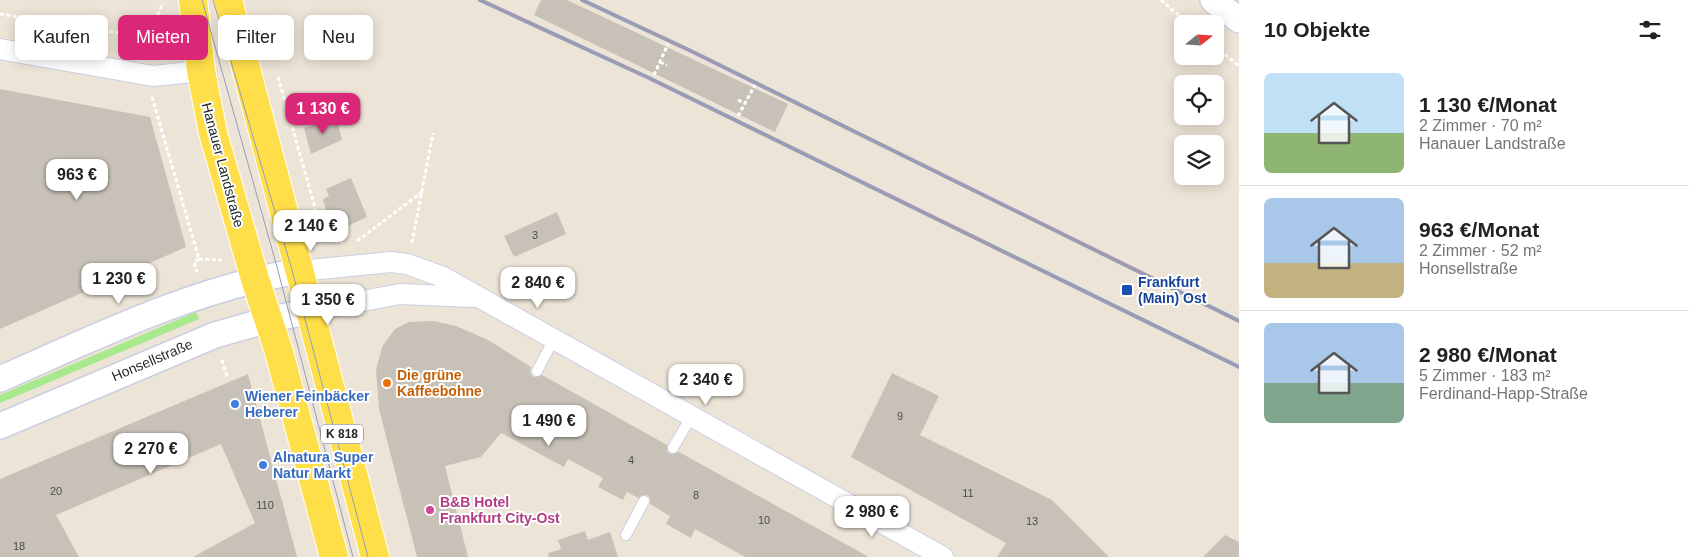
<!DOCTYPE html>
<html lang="de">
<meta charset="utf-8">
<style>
:root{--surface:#fff;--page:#f2f2f2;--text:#202124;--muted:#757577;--line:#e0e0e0;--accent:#db2777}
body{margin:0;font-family:Helvetica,sans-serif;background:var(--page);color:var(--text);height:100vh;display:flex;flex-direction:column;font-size:19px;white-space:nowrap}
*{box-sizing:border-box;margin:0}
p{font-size:16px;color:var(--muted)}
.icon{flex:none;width:28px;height:28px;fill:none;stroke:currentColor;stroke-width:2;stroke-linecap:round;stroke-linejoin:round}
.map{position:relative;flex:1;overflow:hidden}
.panel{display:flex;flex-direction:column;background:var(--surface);width:450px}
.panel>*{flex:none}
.top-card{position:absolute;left:15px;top:15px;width:475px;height:45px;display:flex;gap:10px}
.needle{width:32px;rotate:72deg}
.controls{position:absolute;left:1174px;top:15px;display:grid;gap:10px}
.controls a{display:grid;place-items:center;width:50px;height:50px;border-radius:8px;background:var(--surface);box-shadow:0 2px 12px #0003;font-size:25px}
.price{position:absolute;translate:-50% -42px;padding:0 11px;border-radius:10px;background:#fff;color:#222;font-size:16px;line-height:32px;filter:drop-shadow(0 1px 2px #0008)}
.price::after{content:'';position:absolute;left:50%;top:30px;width:15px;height:11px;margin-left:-8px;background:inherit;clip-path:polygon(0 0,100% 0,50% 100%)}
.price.active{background:var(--accent);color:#fff}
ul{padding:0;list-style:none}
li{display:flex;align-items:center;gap:15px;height:125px;padding:0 25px}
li+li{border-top:1px solid var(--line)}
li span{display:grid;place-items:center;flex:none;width:140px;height:100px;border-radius:8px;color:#555}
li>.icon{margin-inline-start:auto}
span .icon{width:60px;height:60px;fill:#fffc;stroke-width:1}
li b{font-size:21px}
h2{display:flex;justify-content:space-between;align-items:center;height:60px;padding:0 25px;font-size:21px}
.chip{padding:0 18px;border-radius:8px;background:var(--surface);box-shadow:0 2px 12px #0003;font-size:18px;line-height:45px}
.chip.active{background:var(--accent);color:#fff}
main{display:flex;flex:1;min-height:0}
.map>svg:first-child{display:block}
.green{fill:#a7e98c}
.building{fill:#c7c1b7}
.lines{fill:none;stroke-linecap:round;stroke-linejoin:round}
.service-casing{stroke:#cccfe3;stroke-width:12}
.minor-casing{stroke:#cccfe3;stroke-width:22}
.tertiary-casing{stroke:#cccfe3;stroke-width:28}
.primary-casing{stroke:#fff;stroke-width:30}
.path{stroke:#fff;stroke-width:3;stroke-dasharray:4 2.5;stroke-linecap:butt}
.service{stroke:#fff;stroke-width:10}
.minor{stroke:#fff;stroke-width:20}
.tertiary{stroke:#fff;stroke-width:25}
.primary{stroke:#ffdf49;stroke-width:28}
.tram{stroke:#999cb4;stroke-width:1}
.rail{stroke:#999cb4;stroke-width:4}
.transit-dot{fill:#1a4fb4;stroke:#fff;stroke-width:2}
.food-dot{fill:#e8710a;stroke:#fff;stroke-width:2}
.shop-dot{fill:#3f7fe0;stroke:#fff;stroke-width:2}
.hotel-dot{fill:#d1479c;stroke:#fff;stroke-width:2}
.labels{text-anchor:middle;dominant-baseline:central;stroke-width:4;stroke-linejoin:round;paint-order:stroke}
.number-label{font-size:11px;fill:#4f4e4b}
.shield{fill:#fff;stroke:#686868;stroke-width:1}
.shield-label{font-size:12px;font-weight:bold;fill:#272727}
.street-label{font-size:14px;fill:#272727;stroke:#fff}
.transit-label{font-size:14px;font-weight:bold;fill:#164399;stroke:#fff;text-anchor:start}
.food-label{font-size:14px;font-weight:bold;fill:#c56008;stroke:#fff;text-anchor:start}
.shop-label{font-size:14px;font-weight:bold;fill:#366cbe;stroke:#fff;text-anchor:start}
.hotel-label{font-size:14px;font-weight:bold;fill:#b23c85;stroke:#fff;text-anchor:start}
</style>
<main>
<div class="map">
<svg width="1239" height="557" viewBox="0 0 1239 557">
<rect width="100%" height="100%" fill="#ece4d6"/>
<path class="green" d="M 196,312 L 199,319 L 0,403 L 0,395 Z"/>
<path class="building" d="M 541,0 L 567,0 L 788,104 L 775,132 L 534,15 Z
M 0,89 L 150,117 L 186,247 L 0,329 Z
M 337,119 L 342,140 L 311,154 L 304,128 Z
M 351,178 L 367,217 L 332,233 L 323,199 L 329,196 L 326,189 Z
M 557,212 L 566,234 L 514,257 L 504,236 Z
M 433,321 L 456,326 L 488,340 L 531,367 L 530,372 L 533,377 L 542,375 L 667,445 L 667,451 L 670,454 L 679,452 L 869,557 L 745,557 L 695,529 L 691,538 L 666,524 L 670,516 L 650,504 L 650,498 L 647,495 L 638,498 L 627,492 L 623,500 L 598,487 L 603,478 L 568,459 L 564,467 L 501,433 L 481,457 L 445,466 L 468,557 L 417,557 L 379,409 L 376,370 L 382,347 L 395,329 L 409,322 Z
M 892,373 L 939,396 L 920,435 L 1052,500 L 1109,557 L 997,557 L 1006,543 L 851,457 Z
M 248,374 L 297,557 L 193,557 L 255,523 L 221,444 L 56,515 L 79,557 L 0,557 L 0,479 Z
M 585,531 L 588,540 L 610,532 L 618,557 L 549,557 L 548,553 L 561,549 L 558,540 Z
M 1225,535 L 1239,542 L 1239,557 L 1203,557 Z"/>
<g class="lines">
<g class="service-casing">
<path id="service" d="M 537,371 L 554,339
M 673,448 L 691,417
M 626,535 L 644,501"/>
</g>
<g class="minor-casing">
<path id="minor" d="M 0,49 L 153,76 L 201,71
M 299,271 L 391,262 L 407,264 L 443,277 L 943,557
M 310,311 L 400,294 L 474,297"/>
</g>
<g class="tertiary-casing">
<path id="tertiary" d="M 1213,0 L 1239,20
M 0,379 C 98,336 193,289 299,271
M 0,426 L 215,335 L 268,320 L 310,311"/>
</g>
<g class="primary-casing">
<path id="primary" d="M 193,0 L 201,71 L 213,133 L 255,279 L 279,352 L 334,557
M 228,0 L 375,557"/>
</g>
<path class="path" d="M 1161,0 L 1189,24
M 0,14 L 120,33 L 142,29 L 156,19
M 1215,46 L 1239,66
M 154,54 L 156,19 L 163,3
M 660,62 L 667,65
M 654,75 L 668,44
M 278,77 L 314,204 L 318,228
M 152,97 L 199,259 L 194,262 L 197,272
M 738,100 L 745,103
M 738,116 L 755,85
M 320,240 L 344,242
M 357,241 L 422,192
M 412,243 L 433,133
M 199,259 L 222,260
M 222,360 L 227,377"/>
<use href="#service" class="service"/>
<use href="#minor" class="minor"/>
<use href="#tertiary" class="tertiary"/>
<use href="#primary" class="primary"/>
<path class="tram" d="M 202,0 L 277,267 L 353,557
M 213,0 L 292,270 L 368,557"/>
<path class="rail" d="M 480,0 L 649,78 L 1239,367
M 582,0 L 691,51 L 1239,321"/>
</g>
<rect class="transit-dot" x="1121" y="284" width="12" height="12" rx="2.5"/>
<circle class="food-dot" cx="387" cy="383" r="5"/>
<g class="shop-dot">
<circle cx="235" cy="404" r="5"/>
<circle cx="263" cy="465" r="5"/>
</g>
<circle class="hotel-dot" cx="430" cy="510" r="5"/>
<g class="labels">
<g class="number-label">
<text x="535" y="235">3</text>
<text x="900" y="416">9</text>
<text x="631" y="460">4</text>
<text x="56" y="491">20</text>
<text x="968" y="493">11</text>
<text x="696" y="495">8</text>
<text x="265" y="505">110</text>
<text x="764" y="520">10</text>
<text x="1032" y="521">13</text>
<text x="19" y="546">18</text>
</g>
<rect class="shield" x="321" y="424.5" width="42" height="19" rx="4"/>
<g class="shield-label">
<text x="342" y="434">K 818</text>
</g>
<g class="street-label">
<text transform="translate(223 165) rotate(75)">Hanauer Landstraße</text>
<text transform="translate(152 360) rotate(-23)">Honsellstraße</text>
</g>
<g class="transit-label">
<text x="1138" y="282">Frankfurt<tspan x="1138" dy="16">(Main) Ost</tspan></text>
</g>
<g class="food-label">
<text x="397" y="375">Die grüne<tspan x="397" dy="16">Kaffeebohne</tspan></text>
</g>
<g class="shop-label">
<text x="245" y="396">Wiener Feinbäcker<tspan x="245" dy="16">Heberer</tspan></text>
<text x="273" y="457">Alnatura Super<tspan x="273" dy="16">Natur Markt</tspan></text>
</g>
<g class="hotel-label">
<text x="440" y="502">B&amp;B Hotel<tspan x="440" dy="16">Frankfurt City-Ost</tspan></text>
</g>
</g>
</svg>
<div class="controls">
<a><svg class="needle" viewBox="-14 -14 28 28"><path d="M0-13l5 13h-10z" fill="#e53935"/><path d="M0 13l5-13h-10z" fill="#757577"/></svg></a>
<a><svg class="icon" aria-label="locate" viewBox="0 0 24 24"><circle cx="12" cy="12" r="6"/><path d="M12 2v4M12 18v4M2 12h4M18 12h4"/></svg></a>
<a><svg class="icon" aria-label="layers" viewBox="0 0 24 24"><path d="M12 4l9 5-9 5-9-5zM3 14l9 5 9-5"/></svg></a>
</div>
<b class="price active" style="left:323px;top:135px">1 130 €</b>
<b class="price" style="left:77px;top:201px">963 €</b>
<b class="price" style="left:311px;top:252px">2 140 €</b>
<b class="price" style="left:119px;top:305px">1 230 €</b>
<b class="price" style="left:538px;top:309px">2 840 €</b>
<b class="price" style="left:328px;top:326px">1 350 €</b>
<b class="price" style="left:706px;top:406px">2 340 €</b>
<b class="price" style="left:549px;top:447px">1 490 €</b>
<b class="price" style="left:151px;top:475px">2 270 €</b>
<b class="price" style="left:872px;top:538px">2 980 €</b>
<div class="top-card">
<a class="chip">Kaufen</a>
<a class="chip active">Mieten</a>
<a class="chip">Filter</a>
<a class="chip">Neu</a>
</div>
</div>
<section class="panel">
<h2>10 Objekte<svg class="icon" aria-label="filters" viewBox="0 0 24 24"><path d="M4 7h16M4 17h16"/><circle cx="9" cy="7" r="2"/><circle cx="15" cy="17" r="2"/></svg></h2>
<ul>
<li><span style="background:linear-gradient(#bfe0f5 60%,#8fb573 0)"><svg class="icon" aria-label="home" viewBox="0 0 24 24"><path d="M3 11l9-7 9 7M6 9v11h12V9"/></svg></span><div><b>1 130 €/Monat</b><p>2 Zimmer · 70 m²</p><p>Hanauer Landstraße</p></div></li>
<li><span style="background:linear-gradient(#a9c7e8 65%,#c2b280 0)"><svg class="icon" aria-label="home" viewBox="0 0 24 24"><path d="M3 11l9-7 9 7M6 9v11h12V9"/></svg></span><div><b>963 €/Monat</b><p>2 Zimmer · 52 m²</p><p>Honsellstraße</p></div></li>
<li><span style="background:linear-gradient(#a9c7e8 60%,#7fa58c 0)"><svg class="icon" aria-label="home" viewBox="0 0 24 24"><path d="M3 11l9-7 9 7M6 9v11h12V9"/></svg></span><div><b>2 980 €/Monat</b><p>5 Zimmer · 183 m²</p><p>Ferdinand-Happ-Straße</p></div></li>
</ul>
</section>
</main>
